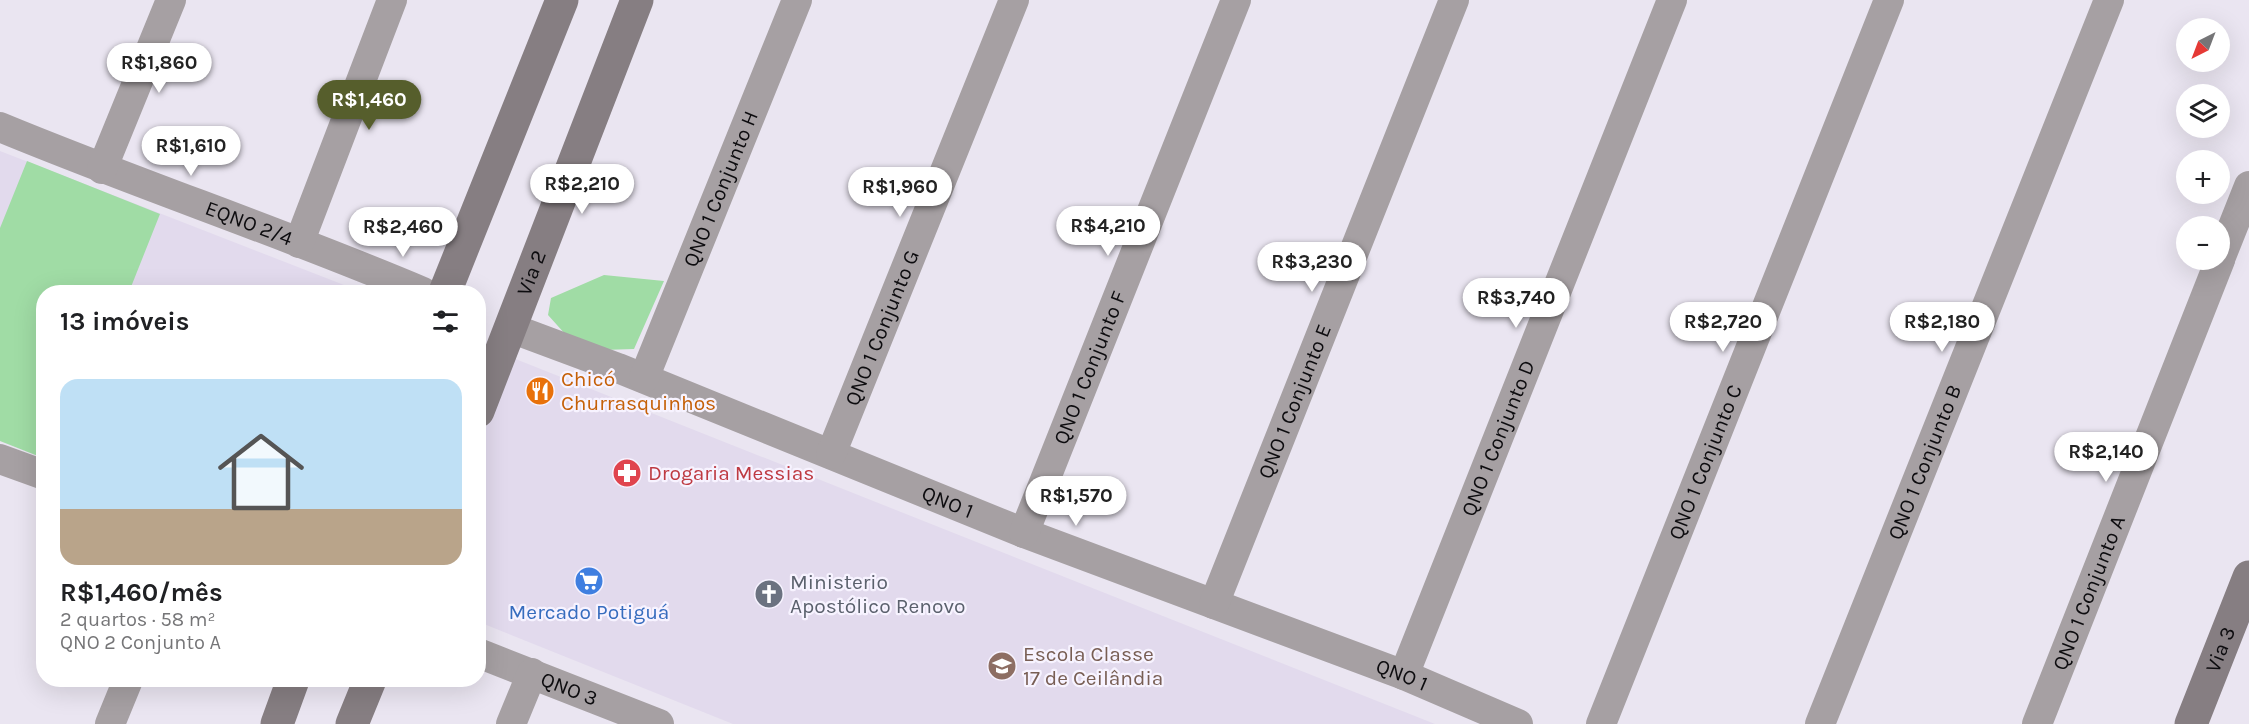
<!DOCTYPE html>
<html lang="pt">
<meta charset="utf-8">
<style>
:root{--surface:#fff;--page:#f2f2f2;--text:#202124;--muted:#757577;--accent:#565e2c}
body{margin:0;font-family:Karla,sans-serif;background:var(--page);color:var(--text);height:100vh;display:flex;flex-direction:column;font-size:22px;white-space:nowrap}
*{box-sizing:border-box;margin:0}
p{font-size:20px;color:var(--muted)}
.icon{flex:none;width:33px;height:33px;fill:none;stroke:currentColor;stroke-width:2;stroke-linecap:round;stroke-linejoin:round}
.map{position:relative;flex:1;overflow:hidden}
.drawer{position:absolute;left:36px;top:285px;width:450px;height:402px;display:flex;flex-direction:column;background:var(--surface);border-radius:24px;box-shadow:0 6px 24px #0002}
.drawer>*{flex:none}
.needle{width:39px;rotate:222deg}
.fabs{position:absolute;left:2176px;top:18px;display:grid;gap:12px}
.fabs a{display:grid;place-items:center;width:54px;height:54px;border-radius:50%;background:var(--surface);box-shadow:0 6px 24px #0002;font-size:30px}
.price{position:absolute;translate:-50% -51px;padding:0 14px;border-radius:21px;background:#fff;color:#222;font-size:20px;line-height:39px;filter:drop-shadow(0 2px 3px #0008)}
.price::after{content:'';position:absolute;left:50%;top:36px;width:18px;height:14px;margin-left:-9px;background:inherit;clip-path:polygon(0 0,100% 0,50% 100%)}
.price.current{background:var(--accent);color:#fff}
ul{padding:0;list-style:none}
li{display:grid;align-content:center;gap:12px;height:318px;padding:0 24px}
li span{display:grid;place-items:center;height:186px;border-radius:18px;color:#555}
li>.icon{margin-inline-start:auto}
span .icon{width:108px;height:108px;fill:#fffc;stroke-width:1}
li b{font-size:26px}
h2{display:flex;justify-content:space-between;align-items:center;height:72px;padding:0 24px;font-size:26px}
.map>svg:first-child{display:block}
.built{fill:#e2daed}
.green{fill:#a0dca5}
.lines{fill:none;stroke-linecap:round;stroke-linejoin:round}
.street{stroke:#a6a0a3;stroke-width:30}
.secondary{stroke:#867e82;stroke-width:33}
.labels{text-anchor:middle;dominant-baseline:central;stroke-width:4.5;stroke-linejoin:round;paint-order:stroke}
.street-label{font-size:21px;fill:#0d0c0f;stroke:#f7f3ff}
.food-label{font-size:21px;fill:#c56008;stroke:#f7f3ff;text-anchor:start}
.health-label{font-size:21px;fill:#be3a42;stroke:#f7f3ff;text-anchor:start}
.worship-label{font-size:21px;fill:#5b616d;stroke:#f7f3ff;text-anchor:start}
.shop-label{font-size:21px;fill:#366cbe;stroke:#f7f3ff}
.education-label{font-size:21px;fill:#785e54;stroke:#f7f3ff;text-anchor:start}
</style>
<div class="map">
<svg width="2249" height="724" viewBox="0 0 2249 724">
<rect width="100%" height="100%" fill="#eae5f1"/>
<path class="built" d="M 0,151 L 362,292 L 44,292 L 0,441 Z
M 513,358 L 1435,724 L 733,724 L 479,622 L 478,448 Z"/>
<path class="green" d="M 27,161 L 160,214 L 129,292 L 44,292 L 43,458 L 0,441 L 0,228 Z
M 604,275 L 664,281 L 634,349 L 602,350 L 566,335 L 548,315 L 551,298 Z"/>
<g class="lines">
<g class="street">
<path id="s1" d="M 0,127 C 140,185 284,233 423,292"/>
<path d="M 102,169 L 171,0"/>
<path d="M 299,243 L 392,0"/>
<path d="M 2220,259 L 2249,186"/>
<path id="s2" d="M 511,328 L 618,368 L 1024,533 L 1404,675 L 1518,724"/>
<path id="s3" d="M 644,378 L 797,0"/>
<path id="s4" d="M 831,454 L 1014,0"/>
<path d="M 0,459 L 44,475"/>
<path id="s5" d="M 1024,533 L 1236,0"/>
<path id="s6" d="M 1214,604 L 1454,0"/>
<path id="s7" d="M 478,653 L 659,724"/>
<path id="s8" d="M 1404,675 L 1672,0"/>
<path d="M 110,724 L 128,680"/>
<path d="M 511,724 L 532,673"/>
<path id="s9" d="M 1601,724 L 1889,0"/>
<path id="s10" d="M 1820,724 L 2109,0"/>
<path id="s11" d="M 2037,724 L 2220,260"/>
</g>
<g class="secondary">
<path d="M 445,292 L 562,0"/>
<path id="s12" d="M 478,411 L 637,0"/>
<path d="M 277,724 L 293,680"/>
<path d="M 352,724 L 370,680"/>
<path id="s13" d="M 2191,724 L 2249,577"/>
</g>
</g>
<defs>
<g id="restaurant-disc" transform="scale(1.5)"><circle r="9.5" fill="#e8710a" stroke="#f7f3ff"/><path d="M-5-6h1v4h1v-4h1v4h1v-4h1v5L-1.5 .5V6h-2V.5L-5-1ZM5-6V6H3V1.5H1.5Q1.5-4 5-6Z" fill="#fff"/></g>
<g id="pharmacy-disc" transform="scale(1.5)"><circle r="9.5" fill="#e0444e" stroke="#f7f3ff"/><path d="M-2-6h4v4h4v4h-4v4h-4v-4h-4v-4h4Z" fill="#fff"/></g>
<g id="supermarket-disc" transform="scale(1.5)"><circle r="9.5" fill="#3f7fe0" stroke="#f7f3ff"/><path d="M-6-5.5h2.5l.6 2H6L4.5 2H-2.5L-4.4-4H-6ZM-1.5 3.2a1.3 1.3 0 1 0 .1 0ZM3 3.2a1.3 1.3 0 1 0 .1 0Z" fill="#fff"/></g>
<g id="church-disc" transform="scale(1.5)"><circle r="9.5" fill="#6b7280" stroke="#f7f3ff"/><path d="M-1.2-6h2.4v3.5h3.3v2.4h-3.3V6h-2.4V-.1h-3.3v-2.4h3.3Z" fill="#fff"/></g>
<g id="school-disc" transform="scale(1.5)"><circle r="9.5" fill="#8d6e63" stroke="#f7f3ff"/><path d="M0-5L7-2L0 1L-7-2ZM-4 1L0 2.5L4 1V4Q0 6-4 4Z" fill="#fff"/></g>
</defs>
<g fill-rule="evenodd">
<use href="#restaurant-disc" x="540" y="391"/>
<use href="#pharmacy-disc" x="627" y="473"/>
<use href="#supermarket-disc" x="589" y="581"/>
<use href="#church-disc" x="769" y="594"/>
<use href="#school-disc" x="1002" y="666"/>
</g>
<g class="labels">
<g class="street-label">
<text stroke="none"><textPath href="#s3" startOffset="204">QNO 1 Conjunto H</textPath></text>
<text stroke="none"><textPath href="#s1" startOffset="267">EQNO 2/4</textPath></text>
<text stroke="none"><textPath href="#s12" startOffset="148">Via 2</textPath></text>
<text stroke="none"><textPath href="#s4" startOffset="136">QNO 1 Conjunto G</textPath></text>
<text stroke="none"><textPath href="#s5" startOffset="178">QNO 1 Conjunto F</textPath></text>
<text stroke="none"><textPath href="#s6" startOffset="218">QNO 1 Conjunto E</textPath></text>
<text stroke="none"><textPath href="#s8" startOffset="255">QNO 1 Conjunto D</textPath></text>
<text stroke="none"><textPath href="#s9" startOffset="282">QNO 1 Conjunto C</textPath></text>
<text stroke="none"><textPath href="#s10" startOffset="282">QNO 1 Conjunto B</textPath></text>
<text stroke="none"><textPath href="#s2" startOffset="470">QNO 1</textPath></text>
<text stroke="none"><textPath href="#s11" startOffset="141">QNO 1 Conjunto A</textPath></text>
<text stroke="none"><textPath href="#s13" startOffset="80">Via 3</textPath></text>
<text stroke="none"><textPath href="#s2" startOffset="956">QNO 1</textPath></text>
<text stroke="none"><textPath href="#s7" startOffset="98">QNO 3</textPath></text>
</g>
<g class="food-label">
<text x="561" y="379">Chicó<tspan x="561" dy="24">Churrasquinhos</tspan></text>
</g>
<g class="health-label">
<text x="648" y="473">Drogaria Messias</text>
</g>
<g class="worship-label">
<text x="790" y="582">Ministerio<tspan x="790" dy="24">Apostólico Renovo</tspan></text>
</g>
<g class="shop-label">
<text x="589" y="612">Mercado Potiguá</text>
</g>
<g class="education-label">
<text x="1023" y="654">Escola Classe<tspan x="1023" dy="24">17 de Ceilândia</tspan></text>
</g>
</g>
</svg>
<div class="fabs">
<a><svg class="needle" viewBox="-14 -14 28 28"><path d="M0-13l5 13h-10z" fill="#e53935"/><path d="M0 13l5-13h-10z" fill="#757577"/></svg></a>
<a><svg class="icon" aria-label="layers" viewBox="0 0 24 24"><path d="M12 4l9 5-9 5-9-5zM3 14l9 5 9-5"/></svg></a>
<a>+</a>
<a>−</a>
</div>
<b class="price" style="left:159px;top:94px">R$1,860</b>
<b class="price current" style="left:369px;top:131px">R$1,460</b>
<b class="price" style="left:191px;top:177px">R$1,610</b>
<b class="price" style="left:582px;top:215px">R$2,210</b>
<b class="price" style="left:900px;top:218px">R$1,960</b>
<b class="price" style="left:1108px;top:257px">R$4,210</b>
<b class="price" style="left:403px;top:258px">R$2,460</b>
<b class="price" style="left:1312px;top:293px">R$3,230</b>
<b class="price" style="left:1516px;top:329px">R$3,740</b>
<b class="price" style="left:1723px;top:353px">R$2,720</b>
<b class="price" style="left:1942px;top:353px">R$2,180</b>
<b class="price" style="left:2106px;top:483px">R$2,140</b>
<b class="price" style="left:1076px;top:527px">R$1,570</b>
<section class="drawer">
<h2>13 imóveis<svg class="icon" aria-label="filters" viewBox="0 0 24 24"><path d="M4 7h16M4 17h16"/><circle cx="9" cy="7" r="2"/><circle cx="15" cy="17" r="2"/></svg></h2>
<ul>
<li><span style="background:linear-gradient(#bfe0f5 70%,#b9a48a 0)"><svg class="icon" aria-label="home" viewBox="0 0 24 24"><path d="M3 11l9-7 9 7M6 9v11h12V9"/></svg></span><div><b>R$1,460/mês</b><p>2 quartos · 58 m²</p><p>QNO 2 Conjunto A</p></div></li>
</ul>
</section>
</div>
